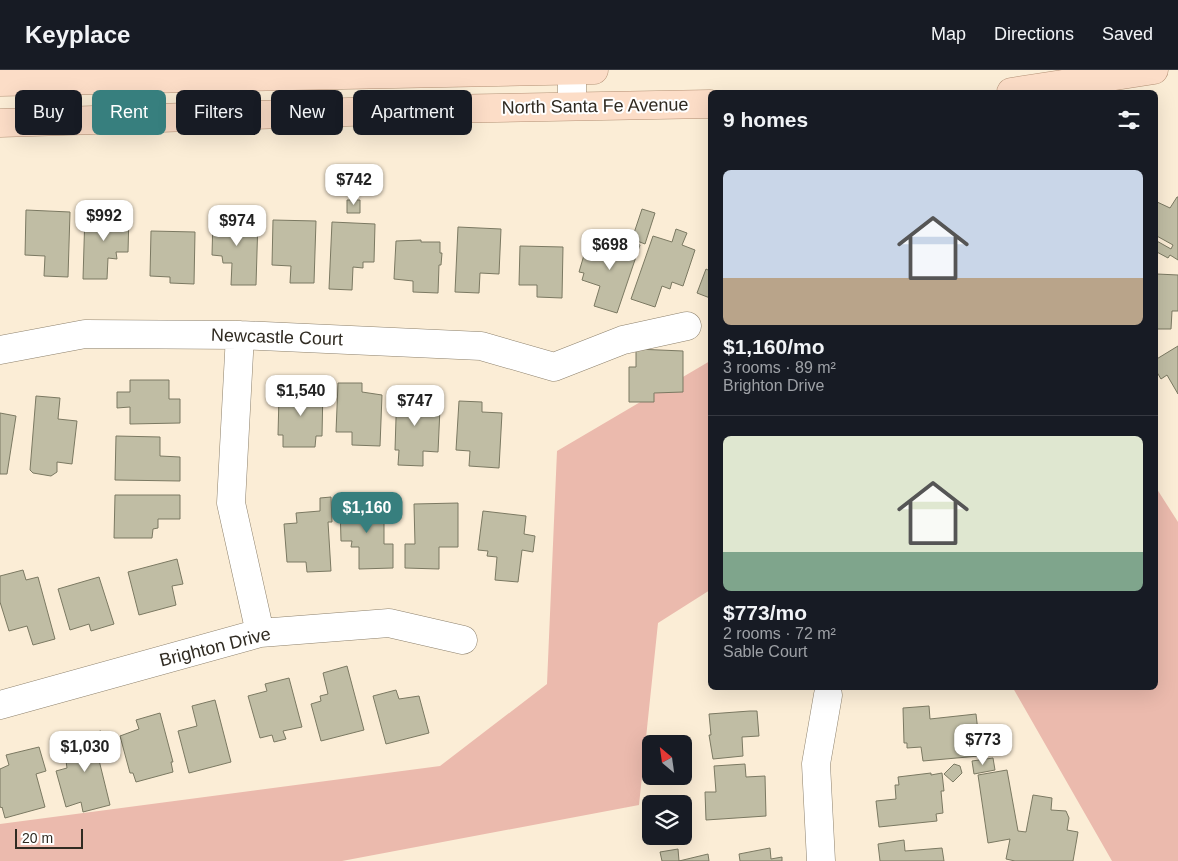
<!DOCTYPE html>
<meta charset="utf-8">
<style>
:root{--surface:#171b24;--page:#20242c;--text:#f1f3f6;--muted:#9ea1a6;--line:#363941;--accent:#377f7e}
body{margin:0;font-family:Arial,sans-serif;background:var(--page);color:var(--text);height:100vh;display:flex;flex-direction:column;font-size:19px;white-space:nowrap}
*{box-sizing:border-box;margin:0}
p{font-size:16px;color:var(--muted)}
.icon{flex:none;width:28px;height:28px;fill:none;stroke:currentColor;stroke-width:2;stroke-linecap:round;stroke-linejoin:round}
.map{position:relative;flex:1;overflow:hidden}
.panel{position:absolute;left:708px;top:20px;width:450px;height:600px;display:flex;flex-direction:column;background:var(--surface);border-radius:8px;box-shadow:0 5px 20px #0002}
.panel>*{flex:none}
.banner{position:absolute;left:15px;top:20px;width:475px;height:45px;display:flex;gap:10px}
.needle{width:32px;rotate:331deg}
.tools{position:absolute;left:642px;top:665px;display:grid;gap:10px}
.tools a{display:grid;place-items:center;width:50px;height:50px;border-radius:8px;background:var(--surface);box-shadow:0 5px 20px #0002;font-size:25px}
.scale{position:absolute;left:15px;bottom:12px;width:68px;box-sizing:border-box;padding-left:5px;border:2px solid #302b22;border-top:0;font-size:14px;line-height:18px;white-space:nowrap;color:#302b22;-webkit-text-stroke:4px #fff;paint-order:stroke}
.price{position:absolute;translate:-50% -42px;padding:0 11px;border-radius:10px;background:#fff;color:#222;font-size:16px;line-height:32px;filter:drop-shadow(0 1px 2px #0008)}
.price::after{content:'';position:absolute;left:50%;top:30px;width:15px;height:11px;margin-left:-8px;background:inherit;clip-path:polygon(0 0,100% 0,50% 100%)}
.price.selected{background:var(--accent);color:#fff}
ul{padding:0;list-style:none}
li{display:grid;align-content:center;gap:10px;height:265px;padding:0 15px}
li+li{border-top:1px solid var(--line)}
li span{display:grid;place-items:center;height:155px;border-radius:8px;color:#555}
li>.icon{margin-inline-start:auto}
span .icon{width:90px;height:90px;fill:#fffc;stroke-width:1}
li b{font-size:21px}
h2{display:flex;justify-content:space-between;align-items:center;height:60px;padding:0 15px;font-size:21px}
.chip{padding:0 18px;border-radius:8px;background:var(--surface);box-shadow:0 5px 20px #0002;font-size:18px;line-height:45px}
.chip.selected{background:var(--accent);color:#fff}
header{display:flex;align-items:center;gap:30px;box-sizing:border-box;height:70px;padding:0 25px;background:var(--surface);border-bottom:1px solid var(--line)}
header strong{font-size:24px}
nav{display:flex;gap:28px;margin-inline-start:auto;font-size:18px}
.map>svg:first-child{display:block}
.green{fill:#ebbaad}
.building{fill:#c0bda4;stroke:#7b7962}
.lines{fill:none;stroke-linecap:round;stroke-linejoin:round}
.minor-casing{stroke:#8d816c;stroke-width:29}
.major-casing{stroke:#b39075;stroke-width:29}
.minor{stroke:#fff;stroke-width:28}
.major{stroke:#fcddc7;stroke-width:28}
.labels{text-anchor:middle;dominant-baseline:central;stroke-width:4;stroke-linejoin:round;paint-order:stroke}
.street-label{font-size:18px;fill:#302b22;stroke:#fff}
</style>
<header>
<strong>Keyplace</strong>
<nav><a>Map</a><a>Directions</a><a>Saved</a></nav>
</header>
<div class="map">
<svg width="1178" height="791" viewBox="0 0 1178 791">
<rect width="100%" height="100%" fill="#fbedd6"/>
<path class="green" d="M 710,291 L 710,520 L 658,553 L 639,735 L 342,791 L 0,791 L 0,754 L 440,696 L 547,614 L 557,381 Z
M 1155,416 L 1178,452 L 1178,791 L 1112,791 L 1013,618 L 1155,618 Z"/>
<path class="building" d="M 1177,127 L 1178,127 L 1178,190 L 1170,185 L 1168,188 L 1155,181 L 1155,170 L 1171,179 L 1173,175 L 1155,165 L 1155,131 L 1170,138 Z
M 347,130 L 360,130 L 360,143 L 347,143 Z
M 642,139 L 655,143 L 645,174 L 632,169 Z
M 26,140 L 70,142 L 68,207 L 44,206 L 45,186 L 25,185 Z
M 85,143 L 129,144 L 128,182 L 116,182 L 117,189 L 108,188 L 107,209 L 83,209 Z
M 215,146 L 258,149 L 256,215 L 231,215 L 232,193 L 223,193 L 222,186 L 212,185 L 213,148 Z
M 273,150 L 316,151 L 314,213 L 290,213 L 291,196 L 272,195 Z
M 332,152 L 375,154 L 374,192 L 363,192 L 363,198 L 353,197 L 352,220 L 329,219 Z
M 458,157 L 501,159 L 499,204 L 480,203 L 479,223 L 455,222 Z
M 676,159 L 687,163 L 682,175 L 695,180 L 683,216 L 672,212 L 670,219 L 662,216 L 655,237 L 631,229 L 653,166 L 672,172 Z
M 151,161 L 195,162 L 194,214 L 170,213 L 170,207 L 150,206 Z
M 596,167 L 623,177 L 626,170 L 640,175 L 617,243 L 594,236 L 600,216 L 582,210 L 584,203 L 579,202 L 584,185 L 590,187 Z
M 421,170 L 421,172 L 440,172 L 440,183 L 442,183 L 441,195 L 439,195 L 438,223 L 413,222 L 413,211 L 394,209 L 396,171 Z
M 520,176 L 563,177 L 562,228 L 537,227 L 537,215 L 519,215 Z
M 706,199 L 710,201 L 710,228 L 697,223 Z
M 1157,204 L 1178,205 L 1178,241 L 1172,241 L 1171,259 L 1155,259 Z
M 1178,276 L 1178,324 L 1167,305 L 1161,309 L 1155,299 L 1155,290 Z
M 636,279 L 683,281 L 683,322 L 654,323 L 654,332 L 629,332 L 629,297 L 636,297 Z
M 130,310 L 169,310 L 169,329 L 180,329 L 180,353 L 130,354 L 130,337 L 117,338 L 117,322 L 130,322 Z
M 338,313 L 362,313 L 362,322 L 382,325 L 380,376 L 352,375 L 352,362 L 336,362 Z
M 299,316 L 323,316 L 322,366 L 316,366 L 315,377 L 283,377 L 283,365 L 278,365 L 279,326 L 299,325 Z
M 397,317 L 421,317 L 420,338 L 440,338 L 438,382 L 423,381 L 423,396 L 398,395 L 399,380 L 395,380 Z
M 36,326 L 60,328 L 58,349 L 77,351 L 72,394 L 57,392 L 57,402 L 51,406 L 33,403 L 30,400 Z
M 459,331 L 482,332 L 482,342 L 502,343 L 499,398 L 469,396 L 470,381 L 456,380 Z
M 0,343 L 16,346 L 7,404 L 0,404 Z
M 116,366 L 160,367 L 160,386 L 180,387 L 180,411 L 115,410 Z
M 115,425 L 180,425 L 180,449 L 158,449 L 158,458 L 153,459 L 152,468 L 114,468 Z
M 331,427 L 332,452 L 328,452 L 331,501 L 307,502 L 306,492 L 287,492 L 284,454 L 297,453 L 296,443 L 320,441 L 320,428 Z
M 384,433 L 384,474 L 393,474 L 393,498 L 359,499 L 359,477 L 351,477 L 352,471 L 341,471 L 340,434 Z
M 458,433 L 458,477 L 439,477 L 439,499 L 405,498 L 405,474 L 415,474 L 414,434 Z
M 483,441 L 526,446 L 524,464 L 535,466 L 533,482 L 522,480 L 518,512 L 495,510 L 497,487 L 487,486 L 488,481 L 478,480 Z
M 177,489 L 183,514 L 172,516 L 176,535 L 139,545 L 128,502 Z
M 23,500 L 26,510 L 38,507 L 55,569 L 33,575 L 27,556 L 9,561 L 0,532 L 0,506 Z
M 99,507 L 114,554 L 91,561 L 89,554 L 70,560 L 58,519 Z
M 347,596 L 364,660 L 321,671 L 311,634 L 321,631 L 320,626 L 328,624 L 323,603 Z
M 289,608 L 302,657 L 283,661 L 286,669 L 274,672 L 272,665 L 260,668 L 248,626 L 267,621 L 265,614 Z
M 396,620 L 399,629 L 419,626 L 429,663 L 386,674 L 373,626 Z
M 215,630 L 231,692 L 189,703 L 178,661 L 197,656 L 192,636 Z
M 929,636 L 930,649 L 976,644 L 979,670 L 982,673 L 983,681 L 979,686 L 923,691 L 921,677 L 907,678 L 907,673 L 904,673 L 903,638 Z
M 750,641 L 757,641 L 759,666 L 742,667 L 743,686 L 713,689 L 709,665 L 711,665 L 709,644 Z
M 160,643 L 173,692 L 171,692 L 173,702 L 136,712 L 133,703 L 130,703 L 120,666 L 139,659 L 136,650 Z
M 101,661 L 107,684 L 98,686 L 110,735 L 83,742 L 81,732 L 66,737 L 56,701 L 67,698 L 66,691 L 73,690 L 68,668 Z
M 39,677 L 46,701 L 36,704 L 45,737 L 5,748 L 2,737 L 1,738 L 0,736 L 0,699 L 9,695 L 6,685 Z
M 993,688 L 995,700 L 974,704 L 972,691 Z
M 745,694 L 746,707 L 765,706 L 766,746 L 706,750 L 705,722 L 716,722 L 714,696 Z
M 954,694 L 960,696 L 962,703 L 953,712 L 944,704 Z
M 1007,700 L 1018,761 L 1026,762 L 1033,725 L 1052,728 L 1051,740 L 1066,741 L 1069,748 L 1067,760 L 1078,762 L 1073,791 L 1015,791 L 1006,789 L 1010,769 L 988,773 L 978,705 Z
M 931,703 L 931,705 L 942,703 L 944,721 L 941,721 L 943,743 L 936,744 L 937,751 L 879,757 L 876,731 L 896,729 L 895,715 L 899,715 L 898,707 Z
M 904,770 L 905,781 L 942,778 L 944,791 L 880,791 L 878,774 Z
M 770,778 L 771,789 L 782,787 L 782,791 L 740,791 L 739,784 Z
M 678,779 L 679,791 L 708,784 L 709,791 L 662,791 L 660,782 Z"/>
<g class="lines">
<g class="minor-casing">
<path id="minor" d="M 572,0 L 572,36
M 240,265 L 231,433 L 260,563
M 0,280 L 85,264 L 240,265 L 481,276 L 554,297 L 623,270 L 687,256
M 0,635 L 260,563 L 389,553 L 463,570
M 821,791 L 816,694 L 828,625"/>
</g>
<g class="major-casing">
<path id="major" d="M 0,12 L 594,0
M 1011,22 L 1154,0
M 0,53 L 441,39 L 710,34"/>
</g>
<use href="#minor" class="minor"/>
<use href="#major" class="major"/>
</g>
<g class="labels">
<g class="street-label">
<text transform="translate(595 36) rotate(-1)">North Santa Fe Avenue</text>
<text transform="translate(277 267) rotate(2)">Newcastle Court</text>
<text transform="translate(215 577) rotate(-14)">Brighton Drive</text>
</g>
</g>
</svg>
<div class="tools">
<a><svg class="needle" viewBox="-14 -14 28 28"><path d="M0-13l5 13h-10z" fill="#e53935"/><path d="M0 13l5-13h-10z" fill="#9ea1a6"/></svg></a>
<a><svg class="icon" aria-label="layers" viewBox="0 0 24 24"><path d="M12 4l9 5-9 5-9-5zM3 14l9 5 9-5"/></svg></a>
</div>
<div class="scale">20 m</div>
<b class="price" style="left:354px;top:136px">$742</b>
<b class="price" style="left:104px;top:172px">$992</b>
<b class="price" style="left:237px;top:177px">$974</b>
<b class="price" style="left:610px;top:201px">$698</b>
<b class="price" style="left:301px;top:347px">$1,540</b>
<b class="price" style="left:415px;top:357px">$747</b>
<b class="price selected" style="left:367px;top:464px">$1,160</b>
<b class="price" style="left:983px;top:696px">$773</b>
<b class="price" style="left:85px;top:703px">$1,030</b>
<div class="banner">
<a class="chip">Buy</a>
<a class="chip selected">Rent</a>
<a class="chip">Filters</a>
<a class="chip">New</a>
<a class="chip">Apartment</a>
</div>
<section class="panel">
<h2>9 homes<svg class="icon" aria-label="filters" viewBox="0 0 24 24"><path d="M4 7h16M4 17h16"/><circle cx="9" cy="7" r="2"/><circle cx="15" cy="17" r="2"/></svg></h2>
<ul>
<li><span style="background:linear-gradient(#c9d6e8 70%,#b9a48a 0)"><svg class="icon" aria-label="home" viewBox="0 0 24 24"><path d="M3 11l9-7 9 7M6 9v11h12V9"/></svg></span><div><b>$1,160/mo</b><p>3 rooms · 89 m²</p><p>Brighton Drive</p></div></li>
<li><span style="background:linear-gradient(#dfe7d0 75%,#7fa58c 0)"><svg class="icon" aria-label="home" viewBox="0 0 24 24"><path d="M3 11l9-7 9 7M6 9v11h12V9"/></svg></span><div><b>$773/mo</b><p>2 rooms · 72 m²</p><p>Sable Court</p></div></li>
</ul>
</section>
</div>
